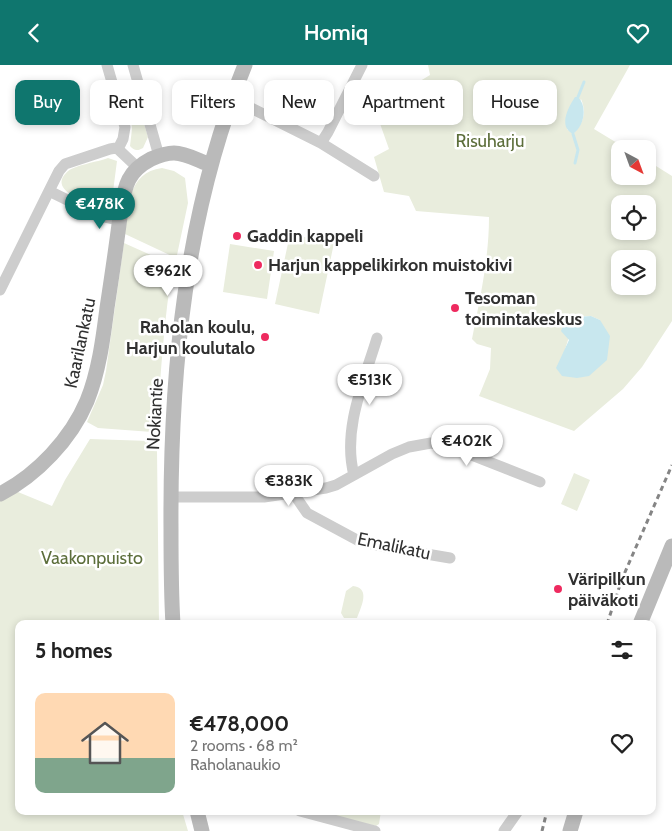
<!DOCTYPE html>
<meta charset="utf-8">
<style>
:root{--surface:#fff;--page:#f2f2f2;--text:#222;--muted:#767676;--accent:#0f766e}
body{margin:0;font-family:Cabin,sans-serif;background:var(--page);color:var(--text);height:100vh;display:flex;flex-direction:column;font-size:19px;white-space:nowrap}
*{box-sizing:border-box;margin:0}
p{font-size:16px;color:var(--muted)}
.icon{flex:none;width:28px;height:28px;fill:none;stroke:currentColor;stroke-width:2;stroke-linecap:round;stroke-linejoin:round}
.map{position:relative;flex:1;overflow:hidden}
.panel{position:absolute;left:15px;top:555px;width:641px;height:195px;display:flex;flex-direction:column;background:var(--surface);border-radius:10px;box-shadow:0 2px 8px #0003}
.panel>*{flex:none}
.hud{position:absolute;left:15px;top:15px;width:642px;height:45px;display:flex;gap:10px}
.needle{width:32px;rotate:139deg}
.buttons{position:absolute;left:611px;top:75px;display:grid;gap:10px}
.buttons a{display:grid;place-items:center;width:45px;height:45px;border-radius:10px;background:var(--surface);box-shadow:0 2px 8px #0003;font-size:25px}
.price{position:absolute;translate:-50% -42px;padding:0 11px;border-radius:18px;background:#fff;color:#222;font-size:16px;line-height:32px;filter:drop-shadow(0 1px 2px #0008)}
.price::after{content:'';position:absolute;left:50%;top:30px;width:15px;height:11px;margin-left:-8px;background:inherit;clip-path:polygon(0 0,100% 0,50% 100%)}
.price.selected{background:var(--accent);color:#fff}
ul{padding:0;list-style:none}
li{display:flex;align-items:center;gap:15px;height:125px;padding:0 20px}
li span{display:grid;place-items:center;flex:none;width:140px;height:100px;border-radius:10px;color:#555}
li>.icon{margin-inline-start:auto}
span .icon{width:60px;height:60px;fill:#fffc;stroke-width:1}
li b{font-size:21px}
h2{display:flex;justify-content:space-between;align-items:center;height:60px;padding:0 20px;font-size:21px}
.pill{padding:0 18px;border-radius:10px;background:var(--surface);box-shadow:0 2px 8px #0003;font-size:18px;line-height:45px}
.pill.selected{background:var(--accent);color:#fff}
header{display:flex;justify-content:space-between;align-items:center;height:65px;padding:0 20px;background:var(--accent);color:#fff;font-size:22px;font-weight:600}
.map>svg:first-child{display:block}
.green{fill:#e9eddd;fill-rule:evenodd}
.water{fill:#c8e7ee}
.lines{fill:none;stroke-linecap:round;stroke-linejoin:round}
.stream{stroke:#c8e7ee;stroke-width:3}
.street{stroke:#cdcdcd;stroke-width:11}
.secondary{stroke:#bababa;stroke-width:15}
.rail{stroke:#858585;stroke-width:3;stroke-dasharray:5 4;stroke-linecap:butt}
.poi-dot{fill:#ee2a5f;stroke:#fff;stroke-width:2}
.labels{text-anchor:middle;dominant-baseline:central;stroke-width:5;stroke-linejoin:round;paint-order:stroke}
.park-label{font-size:18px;fill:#5c6e3a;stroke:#fff}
.poi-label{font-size:18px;font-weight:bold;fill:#303030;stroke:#fff;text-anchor:start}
.street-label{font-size:18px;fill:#303030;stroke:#fff}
</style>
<header><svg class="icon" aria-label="back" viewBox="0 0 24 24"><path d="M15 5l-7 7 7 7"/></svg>Homiq<svg class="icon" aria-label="heart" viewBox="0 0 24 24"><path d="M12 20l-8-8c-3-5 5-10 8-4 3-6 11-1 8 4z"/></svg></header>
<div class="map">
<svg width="672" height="766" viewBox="0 0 672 766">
<rect width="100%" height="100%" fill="#fff"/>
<path class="green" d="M 428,0 L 630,0 L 594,64 L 627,84 L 620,84 L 620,111 L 648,111 L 648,96 L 672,111 L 672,256 L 642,302 L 623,324 L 574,366 L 479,331 L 490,304 L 491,283 L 477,279 L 472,274 C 480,233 489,194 489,152 L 416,146 L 409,131 L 384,127 L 374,92 L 389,84 L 378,53 L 405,40 L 402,27 L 430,10 ZM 581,34 C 587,48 583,59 573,69 L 567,64 ZM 620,139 L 648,139 L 648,166 L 620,166 ZM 620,194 L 648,194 L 648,221 L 620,221 ZM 591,251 L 600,255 L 564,288 L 575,252 Z
M 142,52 L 148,72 L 143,83 C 138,86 134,86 130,81 L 132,64 L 131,55 Z
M 108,93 L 117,96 L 111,142 C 107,144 103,145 99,144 C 94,143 89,139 85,137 C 74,132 51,122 67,107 C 74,100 98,97 108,93 Z
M 162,103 L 174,106 L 185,113 L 188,138 L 177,190 L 174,192 L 125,169 C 129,141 127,108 162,103 Z
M 290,169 L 334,178 L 319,249 L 275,239 Z
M 124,178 L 173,200 C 164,253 161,306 157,360 L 155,365 L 152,367 L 98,363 L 87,357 L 103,320 L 106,306 Z
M 230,179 L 274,186 L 267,234 L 223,227 Z
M 90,374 L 150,376 L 157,385 L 159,559 L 19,559 L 19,746 L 182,746 L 188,766 L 0,766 L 0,436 L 18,427 L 52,441 L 65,415 Z
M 574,408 L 590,415 L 577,446 L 561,439 Z
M 353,521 C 371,523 361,542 357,553 L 344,553 L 341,548 L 346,526 Z
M 315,746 L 381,746 L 379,759 L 376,761 Z"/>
<path class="water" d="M 575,32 L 578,32 C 588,42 584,61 573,69 C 558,61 568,43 575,32 Z
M 591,251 L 600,255 L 610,271 L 607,295 L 589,311 L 577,313 L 562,311 L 556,303 L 569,275 L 561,266 L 565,255 L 575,252 Z"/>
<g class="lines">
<path class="stream" d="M 578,32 L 584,17
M 573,69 L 578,85 L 575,98"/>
<path class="street" d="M 107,0 L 125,62 L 123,74 L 118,84
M 133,0 L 159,91
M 231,33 L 321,78 L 374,111
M 321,78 L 328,67 L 362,0
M 119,155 L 100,151 L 49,126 L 59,106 L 65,99 L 110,84 L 116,83 L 119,85 L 137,102
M 0,225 L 49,126
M 354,410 C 342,365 364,316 377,273
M 294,429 L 307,448 L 359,476 L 385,482 L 450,493
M 171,432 L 264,432 L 326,423 L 336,420 L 392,389 L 409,382 L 431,378 L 456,384 L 540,417
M 300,746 L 375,766
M 504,766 L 518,746"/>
<path class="secondary" d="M 0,429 C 37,410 71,374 87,336 C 99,306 103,274 107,243 C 112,210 117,177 121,144 C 125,120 128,106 151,94 C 158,91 166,88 174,88 C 186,88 199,96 211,100
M 173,559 C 171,527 171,496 171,464 C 170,306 185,147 245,0
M 640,559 L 672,481
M 197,746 L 202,766
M 570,766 L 576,746"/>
<path class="rail" d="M 607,559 L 622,514 L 672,400
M 542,766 L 547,746"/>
</g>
<g class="poi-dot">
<circle cx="237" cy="171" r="5"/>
<circle cx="258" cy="200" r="5"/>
<circle cx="455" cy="243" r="5"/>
<circle cx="265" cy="272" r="5"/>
<circle cx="558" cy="524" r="5"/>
</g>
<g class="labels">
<g class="park-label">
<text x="490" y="76">Risuharju</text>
<text x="92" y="493">Vaakonpuisto</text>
</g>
<g class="poi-label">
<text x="247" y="171">Gaddin kappeli</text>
<text x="268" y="200">Harjun kappelikirkon muistokivi</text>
<text x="465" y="233">Tesoman<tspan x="465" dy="21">toimintakeskus</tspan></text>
<text x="255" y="262" text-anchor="end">Raholan koulu,<tspan x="255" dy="21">Harjun koulutalo</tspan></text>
<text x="568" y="514">Väripilkun<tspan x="568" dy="21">päiväkoti</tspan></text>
</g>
<g class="street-label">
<text transform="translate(80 278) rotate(-78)">Kaarilankatu</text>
<text transform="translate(155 349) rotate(-87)">Nokiantie</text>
<text transform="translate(394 481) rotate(12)">Emalikatu</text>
</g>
</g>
</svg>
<div class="buttons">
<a><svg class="needle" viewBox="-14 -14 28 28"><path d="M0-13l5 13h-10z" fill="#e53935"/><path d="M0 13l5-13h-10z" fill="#767676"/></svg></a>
<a><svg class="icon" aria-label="locate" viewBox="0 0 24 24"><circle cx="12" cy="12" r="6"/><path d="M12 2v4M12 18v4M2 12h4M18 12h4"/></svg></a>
<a><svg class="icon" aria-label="layers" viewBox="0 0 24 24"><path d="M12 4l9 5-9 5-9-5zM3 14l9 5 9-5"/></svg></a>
</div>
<b class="price selected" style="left:100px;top:165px">€478K</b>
<b class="price" style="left:168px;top:232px">€962K</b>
<b class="price" style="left:370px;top:341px">€513K</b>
<b class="price" style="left:467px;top:402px">€402K</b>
<b class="price" style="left:289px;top:442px">€383K</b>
<div class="hud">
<a class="pill selected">Buy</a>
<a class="pill">Rent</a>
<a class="pill">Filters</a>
<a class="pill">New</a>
<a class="pill">Apartment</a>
<a class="pill">House</a>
</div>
<section class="panel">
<h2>5 homes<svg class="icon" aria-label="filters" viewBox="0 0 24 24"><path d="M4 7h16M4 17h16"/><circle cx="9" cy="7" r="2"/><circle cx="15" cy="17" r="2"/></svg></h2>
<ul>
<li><span style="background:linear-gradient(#ffd9b3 65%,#7fa58c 0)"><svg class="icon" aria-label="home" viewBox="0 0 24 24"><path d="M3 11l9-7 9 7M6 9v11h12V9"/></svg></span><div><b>€478,000</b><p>2 rooms · 68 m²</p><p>Raholanaukio</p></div><svg class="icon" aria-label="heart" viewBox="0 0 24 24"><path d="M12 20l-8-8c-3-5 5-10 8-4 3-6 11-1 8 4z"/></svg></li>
</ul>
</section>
</div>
